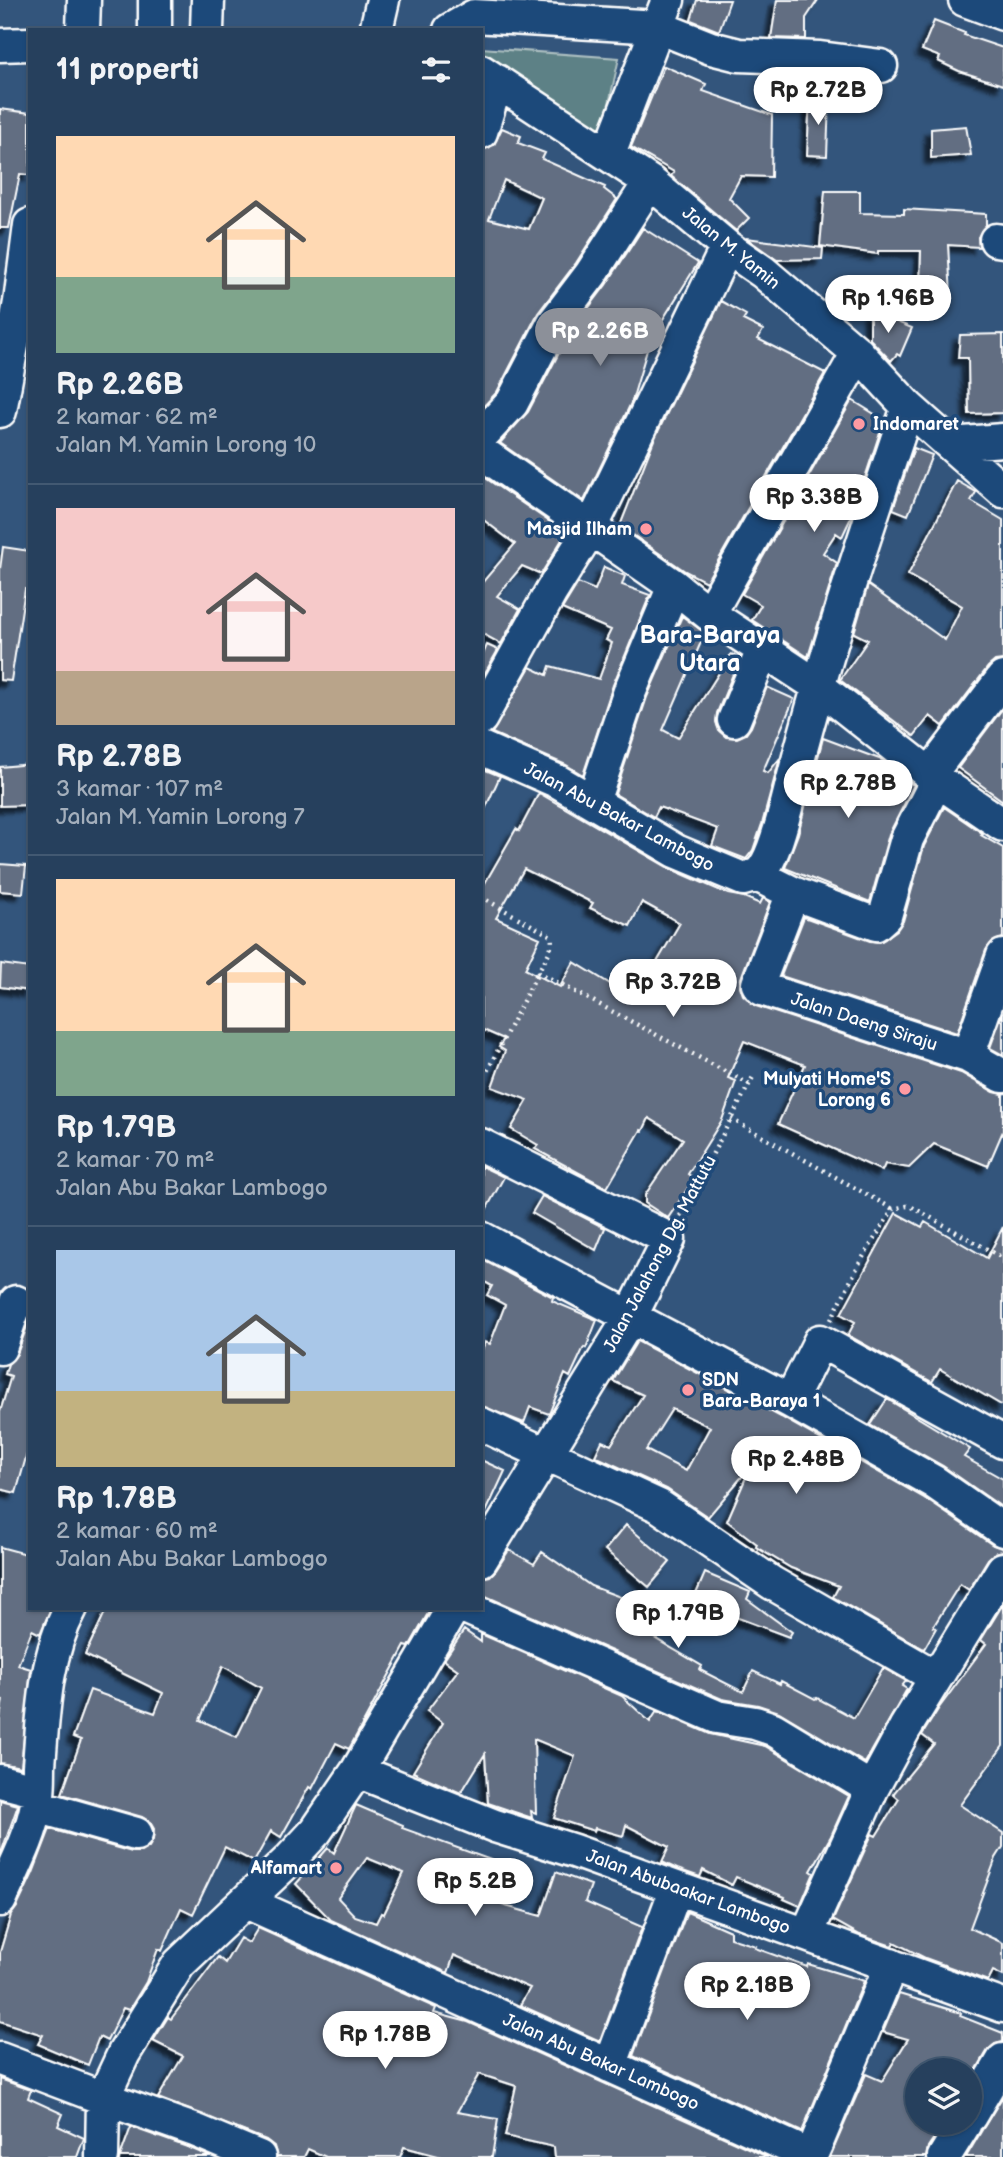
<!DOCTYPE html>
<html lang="id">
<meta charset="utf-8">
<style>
:root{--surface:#26405d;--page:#324b66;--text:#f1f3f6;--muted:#a4afbc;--line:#425972;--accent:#8c9099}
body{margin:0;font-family:"Balsamiq Sans",sans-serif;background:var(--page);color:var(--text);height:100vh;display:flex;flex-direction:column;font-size:26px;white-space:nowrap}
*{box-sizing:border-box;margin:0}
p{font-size:23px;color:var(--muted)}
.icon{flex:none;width:38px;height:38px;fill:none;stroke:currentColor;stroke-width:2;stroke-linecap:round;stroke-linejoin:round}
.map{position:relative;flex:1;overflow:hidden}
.drawer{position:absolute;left:28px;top:28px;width:455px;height:1582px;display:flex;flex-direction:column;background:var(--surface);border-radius:0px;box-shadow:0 2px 5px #0004,0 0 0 2px var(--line)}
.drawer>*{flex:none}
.fabs{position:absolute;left:905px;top:2058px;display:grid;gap:14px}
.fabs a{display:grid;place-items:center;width:77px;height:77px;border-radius:50%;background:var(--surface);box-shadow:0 2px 5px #0004,0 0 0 2px var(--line);font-size:35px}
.price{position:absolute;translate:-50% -60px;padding:0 16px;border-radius:24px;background:#fff;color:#222;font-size:23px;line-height:46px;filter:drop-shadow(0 2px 4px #0008)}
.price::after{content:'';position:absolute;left:50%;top:42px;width:21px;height:16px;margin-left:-10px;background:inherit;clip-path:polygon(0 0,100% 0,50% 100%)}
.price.selected{background:var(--accent);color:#fff}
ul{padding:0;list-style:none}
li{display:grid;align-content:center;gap:14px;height:371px;padding:0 28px}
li+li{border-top:2px solid var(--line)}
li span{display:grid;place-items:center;height:217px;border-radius:0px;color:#555}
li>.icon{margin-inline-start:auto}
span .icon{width:126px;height:126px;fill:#fffc;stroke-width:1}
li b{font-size:30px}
h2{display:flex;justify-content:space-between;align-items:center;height:84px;padding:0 28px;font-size:30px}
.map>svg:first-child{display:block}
.green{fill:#5d8186;stroke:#aec0c2;stroke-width:2}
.building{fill:#626e82;stroke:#fff;stroke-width:2;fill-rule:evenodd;filter:url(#shadow)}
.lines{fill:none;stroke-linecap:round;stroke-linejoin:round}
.minor-casing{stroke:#fff;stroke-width:37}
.path{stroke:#fff;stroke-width:4.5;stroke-dasharray:2 5;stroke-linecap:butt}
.minor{stroke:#1f4a7a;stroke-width:32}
.poi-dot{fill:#ff9aa2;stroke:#1f4a7a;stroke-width:2.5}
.labels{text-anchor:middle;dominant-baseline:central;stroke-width:7;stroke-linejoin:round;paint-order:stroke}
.street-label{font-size:18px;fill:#fff;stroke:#1f4a7a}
.poi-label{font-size:18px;font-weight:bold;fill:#fff;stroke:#1f4a7a;text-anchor:end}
.district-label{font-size:24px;font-weight:bold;fill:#fff;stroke:#1f4a7a}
</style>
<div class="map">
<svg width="1003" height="2157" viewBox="0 0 1003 2157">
<defs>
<filter id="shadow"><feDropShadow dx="-6" dy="6" stdDeviation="2" flood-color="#0009"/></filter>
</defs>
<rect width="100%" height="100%" fill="#33557c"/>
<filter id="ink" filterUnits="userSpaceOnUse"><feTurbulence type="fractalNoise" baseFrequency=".0143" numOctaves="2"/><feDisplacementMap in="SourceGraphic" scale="14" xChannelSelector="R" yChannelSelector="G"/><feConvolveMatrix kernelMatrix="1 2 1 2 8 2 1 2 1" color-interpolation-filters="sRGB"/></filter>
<g filter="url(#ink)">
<path class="green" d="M 481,48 L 619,58 L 601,140 L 481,59 Z"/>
<path class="building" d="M 697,0 L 730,0 L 719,31 L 691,20 Z
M 777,0 L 818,0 L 806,18 L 806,39 L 771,38 Z
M 934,21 L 965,33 L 964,35 L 1003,48 L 1003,85 L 959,71 L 938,61 L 940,57 L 922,50 Z
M 664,66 L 706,84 L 703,91 L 772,115 L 771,177 L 741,176 L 729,198 L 749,218 L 736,231 L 671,176 L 674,172 L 631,147 Z
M 810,98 L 829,99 L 827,156 L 807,155 Z
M 0,109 L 30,113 L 30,175 L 20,174 L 9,228 L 0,228 Z
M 966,126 L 971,155 L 931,158 L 931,129 Z
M 502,128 L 521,136 L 518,143 L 545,153 L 542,159 L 605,187 L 604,189 L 617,199 L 576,263 L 538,313 L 497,392 L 481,409 L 481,150 L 494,145 ZM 504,180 L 542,198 L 529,229 L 489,219 Z
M 825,191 L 860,191 L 860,213 L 904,214 L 904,209 L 986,214 L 986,225 L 978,237 L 979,247 L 948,245 L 951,295 L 920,290 L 921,251 L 878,251 L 878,254 L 820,246 Z
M 643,228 L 698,263 L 650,340 L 632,401 L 584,501 L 500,443 L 528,412 L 569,334 L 606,285 Z
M 746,238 L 823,248 L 822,259 L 777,260 Z
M 721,301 L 746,315 L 743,320 L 763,330 L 758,339 L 825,373 L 706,582 L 685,571 L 620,526 L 654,440 Z
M 870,311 L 912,328 L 900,356 L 897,354 L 891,361 L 870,339 Z
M 1003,334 L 1003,413 L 969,414 L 968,358 L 958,358 L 960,335 Z
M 852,400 L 884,420 L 854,511 L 842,537 L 836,533 L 823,553 L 837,563 L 808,657 L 752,620 L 761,605 L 742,594 Z
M 914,448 L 932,455 L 908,515 L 893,509 Z
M 481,475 L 566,533 L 541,574 L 522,566 L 497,596 L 520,609 L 501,644 L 481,633 L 481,584 L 515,544 L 481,518 Z
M 957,481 L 976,492 L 971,501 L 1003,520 L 1003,660 L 995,661 L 988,667 L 943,726 L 930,716 L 914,736 L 840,680 L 868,640 L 854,633 L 868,585 L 945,640 L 962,606 L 908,575 Z
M 3,547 L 30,551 L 30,589 L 25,589 L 11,681 L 0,680 L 0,569 Z
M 604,567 L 625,576 L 622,585 L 650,595 L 613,685 L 583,775 L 566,765 L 492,733 L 530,667 L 547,675 L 550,666 L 599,679 L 612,643 L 606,640 L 611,630 L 562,609 L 578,583 L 595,590 Z
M 682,616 L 705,633 L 663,730 L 678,738 L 731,654 L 740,657 L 717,713 L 716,722 L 719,731 L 726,737 L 737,738 L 746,734 L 751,727 L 767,687 L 794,699 L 763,771 L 768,773 L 780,758 L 762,824 L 753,850 L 746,859 L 712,846 L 718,829 L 659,807 L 654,817 L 615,794 L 647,697 Z
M 487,645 L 498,650 L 481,680 L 481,659 Z
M 1003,708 L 1003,801 L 958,768 Z
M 823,738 L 882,760 L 888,765 L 886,771 L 914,785 L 889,834 L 870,902 L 785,868 L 798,834 Z
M 30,764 L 30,805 L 0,806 L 0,767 Z
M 481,768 L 500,776 L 481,818 Z
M 539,793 L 669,868 L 728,894 L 744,897 L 760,904 L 763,898 L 770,902 L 741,978 L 740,986 L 743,995 L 756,1006 L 961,1073 L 994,1092 L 1003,1094 L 1003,1131 L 988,1166 L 934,1144 L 909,1168 L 885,1164 L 882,1171 L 778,1124 L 805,1065 L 744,1041 L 728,1078 L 736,1081 L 722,1120 L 688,1174 L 694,1179 L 668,1218 L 645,1203 L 645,1195 L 683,1139 L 649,1118 L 643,1131 L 641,1130 L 607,1188 L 535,1149 L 538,1145 L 511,1129 L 528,1100 L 492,1087 L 505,1051 L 499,1047 L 504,1039 L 481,1029 L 481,890 L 516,829 L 519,831 ZM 524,869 L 593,903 L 590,908 L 630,926 L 642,902 L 680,923 L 640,991 L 636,988 L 630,996 L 574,962 L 560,987 L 525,969 L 540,938 L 496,918 Z
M 944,807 L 982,833 L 981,835 L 1003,848 L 1003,938 L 992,942 L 986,950 L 957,1033 L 781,976 L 804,917 L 870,941 L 880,942 L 897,930 L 903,921 L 924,846 Z
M 0,864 L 26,866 L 23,893 L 0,891 Z
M 1,964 L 30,968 L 30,991 L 0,987 Z
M 1003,1012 L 1003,1055 L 990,1048 Z
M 481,1166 L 504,1177 L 481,1219 Z
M 542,1196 L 605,1228 L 596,1250 L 532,1213 Z
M 896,1213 L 922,1227 L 925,1222 L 987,1258 L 1003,1227 L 1003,1406 L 940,1369 L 932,1382 L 848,1335 L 855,1322 L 841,1314 Z
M 481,1259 L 553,1297 L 552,1301 L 597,1320 L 586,1348 L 584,1347 L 570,1377 L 565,1374 L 549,1414 L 530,1407 L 524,1423 L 481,1406 L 481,1353 L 485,1342 L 490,1344 L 505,1305 L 487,1295 L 492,1286 L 481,1280 Z
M 30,1318 L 30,1443 L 16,1493 L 0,1489 L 0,1412 L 11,1376 L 5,1374 L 8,1364 L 17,1354 Z
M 637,1341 L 781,1417 L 924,1498 L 993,1545 L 1003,1548 L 1003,1551 L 995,1553 L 988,1559 L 969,1590 L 960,1584 L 933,1627 L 936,1628 L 924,1649 L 833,1597 L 839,1586 L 791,1568 L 756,1547 L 757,1544 L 727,1521 L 751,1466 L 708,1517 L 667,1489 L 595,1456 L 602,1441 L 611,1445 L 643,1395 L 613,1381 ZM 672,1409 L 710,1427 L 686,1471 L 646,1450 Z
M 887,1399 L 970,1449 L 964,1457 L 1003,1479 L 1003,1508 L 943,1466 L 870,1425 Z
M 481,1460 L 505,1471 L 481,1523 Z
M 626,1525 L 670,1562 L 649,1587 L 605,1550 Z
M 0,1547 L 30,1555 L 30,1608 L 51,1608 L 40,1634 L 32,1630 L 18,1665 L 31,1669 L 21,1767 L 0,1763 L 0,1719 L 3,1699 L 0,1706 Z
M 509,1550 L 534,1564 L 542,1552 L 591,1586 L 663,1613 L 651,1636 L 702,1666 L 700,1670 L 743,1692 L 753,1671 L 780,1684 L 781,1681 L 815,1699 L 817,1698 L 854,1718 L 883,1668 L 906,1681 L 902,1686 L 907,1689 L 865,1763 L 779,1712 L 758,1705 L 722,1699 L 481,1594 L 481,1578 L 490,1576 L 496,1570 Z
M 705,1573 L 750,1592 L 747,1599 L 792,1632 L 789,1637 L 693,1601 Z
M 1003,1604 L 1003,1746 L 960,1805 L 1003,1833 L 1003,1847 L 996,1858 L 970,1928 L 1003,1943 L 1003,1976 L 993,1971 L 988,1981 L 925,1958 L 894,1942 L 892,1946 L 860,1935 L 833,1920 L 872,1834 L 876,1836 L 899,1799 L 893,1794 L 934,1744 L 922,1735 L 939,1708 L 986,1644 L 981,1640 Z
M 107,1608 L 431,1608 L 409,1647 L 405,1646 L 349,1749 L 336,1743 L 312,1789 L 309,1787 L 281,1837 L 271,1831 L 254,1862 L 225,1847 L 193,1914 L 181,1908 L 162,1951 L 158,1949 L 146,1982 L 129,2010 L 123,2008 L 107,2041 L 99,2037 L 88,2065 L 38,2044 L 43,2035 L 0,2021 L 0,1952 L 11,1915 L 17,1907 L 33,1873 L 50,1829 L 132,1852 L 141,1852 L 149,1847 L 153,1840 L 154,1829 L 150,1822 L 142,1817 L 62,1794 L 81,1740 L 73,1737 L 90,1690 L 155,1713 L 163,1693 L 85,1655 ZM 223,1666 L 261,1688 L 237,1737 L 200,1720 Z
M 464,1630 L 481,1642 L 481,1634 L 622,1696 L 650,1722 L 657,1711 L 710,1734 L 765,1746 L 849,1796 L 831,1836 L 811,1871 L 814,1873 L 800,1906 L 784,1899 L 785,1897 L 736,1877 L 732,1885 L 703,1870 L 700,1877 L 677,1869 L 662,1862 L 669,1847 L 626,1825 L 623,1836 L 595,1828 L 594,1831 L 554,1818 L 575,1756 L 534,1739 L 536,1813 L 531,1811 L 532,1818 L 488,1803 L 485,1754 L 461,1793 L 413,1772 L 443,1723 L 427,1711 L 458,1670 L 444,1660 Z
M 0,1800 L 18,1805 L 0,1856 Z
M 356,1805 L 403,1825 L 402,1828 L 516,1869 L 502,1905 L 541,1916 L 556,1872 L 591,1885 L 585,1902 L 642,1927 L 600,2041 L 520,2005 L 530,1988 L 454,1955 L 448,1973 L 331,1920 L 296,1884 L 328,1848 L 334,1853 ZM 367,1858 L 404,1873 L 384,1914 L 381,1913 L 376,1923 L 355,1916 L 338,1898 Z
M 687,1912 L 730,1931 L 730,1938 L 756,1946 L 755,1948 L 807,1967 L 808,1964 L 864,1981 L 802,2132 L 633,2056 Z
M 258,1928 L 436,2008 L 434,2013 L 468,2022 L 768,2157 L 555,2157 L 554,2147 L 505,2136 L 516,2086 L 479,2074 L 457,2112 L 498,2119 L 492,2157 L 442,2157 L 404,2147 L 400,2157 L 326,2157 L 308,2149 L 304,2157 L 277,2157 L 274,2146 L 266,2140 L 158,2098 L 183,2056 L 153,2041 L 168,2017 L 171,2019 L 218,1957 L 225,1963 L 240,1938 L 249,1943 Z
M 899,1994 L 961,2013 L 960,2016 L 1003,2033 L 1003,2042 L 995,2044 L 988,2050 L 970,2081 L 970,2070 L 917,2070 L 917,2123 L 944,2123 L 928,2147 L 926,2157 L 830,2157 L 866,2074 L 882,2081 L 908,2039 L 883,2032 Z
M 0,2079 L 31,2090 L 28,2098 L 63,2114 L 58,2126 L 84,2138 L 77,2157 L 0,2157 Z
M 1003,2096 L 1003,2157 L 966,2157 L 982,2130 Z
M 131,2127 L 190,2148 L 211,2157 L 120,2157 Z"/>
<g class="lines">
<g class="minor-casing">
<path id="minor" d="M 965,0 L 1003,14
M 83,30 L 84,0
M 155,30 L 155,0
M 207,30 L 208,0
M 376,30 L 383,0
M 450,30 L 474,16 L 658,27 L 711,48 L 739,55 L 820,58 L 881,66
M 0,45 L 30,44
M 481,71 L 650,182 L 727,247 L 763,272 L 858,353 L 908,407 L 1003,491
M 481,132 L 497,81
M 609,153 L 668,0
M 996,240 L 1003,241
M 908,407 C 867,529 826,651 794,776 C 788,798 775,863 757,875 L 793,893 L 758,984 L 762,989 L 968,1056 L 1003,1076
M 0,411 L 20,302 L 30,225
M 481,436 L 512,403 L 553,324 L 591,274 L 650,182
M 951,444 L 1003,440
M 481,452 L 674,586 L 709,614 L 818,686 L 937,780 L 1003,825
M 709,614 L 858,353
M 481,718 L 551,592 L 591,528 L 727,247
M 734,720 L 763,650
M 481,748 L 559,782 L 676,851 L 743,879 L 757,875
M 930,774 L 1003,678
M 593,802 L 630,691 L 674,586
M 793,893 L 876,924 L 885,916 L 907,839 L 937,780
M 968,1056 L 1003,956
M 481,1145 L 669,1239 L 630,1318 L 481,1560
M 481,1238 L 790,1401 L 934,1482 L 1003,1530
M 0,1348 L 16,1302
M 790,1401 L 820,1341 L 1003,1442
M 481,1424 L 659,1506 L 772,1583 L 936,1677
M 467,1608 L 717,1717 L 755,1723 L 773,1729 L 872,1789
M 357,1771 L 453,1608
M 0,1781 L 38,1791
M 37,1806 L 136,1834
M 0,1900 C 13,1870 31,1837 37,1804 C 39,1792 39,1779 39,1766 C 43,1714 45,1656 71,1608
M 246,1902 L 806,2154 L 813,2151 L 818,2140 L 891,1965
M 807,1934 L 872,1789 L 905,1728 L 1003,1569
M 0,2059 L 103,2098 L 124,2053 L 179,1964 L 289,1860 L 316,1831 L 357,1771 L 495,1826 L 574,1851 L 1003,2006
M 610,2066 L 676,1889
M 970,2116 L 1003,2060
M 102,2157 L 103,2098 L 197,2131 L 259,2157
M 944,2157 L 965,2123"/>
</g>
<path class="path" d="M 481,897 L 551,936 C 555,948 543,962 538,972 L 749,1084
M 481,1083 L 538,972
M 731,1119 L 893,1209
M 680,1216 L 753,1077
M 831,1320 L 860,1262 L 893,1209 L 907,1206 L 912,1207 L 1003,1258"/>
<use href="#minor" class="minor"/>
</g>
</g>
<g class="poi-dot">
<circle cx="859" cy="424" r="7"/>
<circle cx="646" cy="529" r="7"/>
<circle cx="905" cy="1089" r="7"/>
<circle cx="688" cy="1390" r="7"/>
<circle cx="336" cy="1868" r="7"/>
</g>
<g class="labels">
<g class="street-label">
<text transform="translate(731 248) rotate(39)">Jalan M. Yamin</text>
<text transform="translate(619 817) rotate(28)">Jalan Abu Bakar Lambogo</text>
<text transform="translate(864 1022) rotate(18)">Jalan Daeng Siraju</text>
<text transform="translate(660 1254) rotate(-62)">Jalan Jalahong Dg. Mattutu</text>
<text transform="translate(688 1892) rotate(20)">Jalan Abubaakar Lambogo</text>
<text transform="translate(601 2062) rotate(24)">Jalan Abu Bakar Lambogo</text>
</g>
<g class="poi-label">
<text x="873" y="424" text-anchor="start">Indomaret</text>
<text x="632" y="529">Masjid Ilham</text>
<text x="891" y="1079">Mulyati Home'S<tspan x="891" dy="21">Lorong 6</tspan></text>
<text x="702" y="1380" text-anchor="start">SDN<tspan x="702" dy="21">Bara-Baraya 1</tspan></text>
<text x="322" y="1868">Alfamart</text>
</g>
<g class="district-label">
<text x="710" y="635">Bara-Baraya<tspan x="710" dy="28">Utara</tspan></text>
</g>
</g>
</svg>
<div class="fabs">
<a><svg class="icon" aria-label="layers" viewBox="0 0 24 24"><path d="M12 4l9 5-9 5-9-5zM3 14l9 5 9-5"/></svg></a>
</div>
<b class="price" style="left:818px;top:127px">Rp 2.72B</b>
<b class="price" style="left:888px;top:335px">Rp 1.96B</b>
<b class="price selected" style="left:600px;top:368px">Rp 2.26B</b>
<b class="price" style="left:814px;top:534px">Rp 3.38B</b>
<b class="price" style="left:848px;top:820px">Rp 2.78B</b>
<b class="price" style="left:673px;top:1019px">Rp 3.72B</b>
<b class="price" style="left:796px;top:1496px">Rp 2.48B</b>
<b class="price" style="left:678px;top:1650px">Rp 1.79B</b>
<b class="price" style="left:475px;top:1918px">Rp 5.2B</b>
<b class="price" style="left:747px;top:2022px">Rp 2.18B</b>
<b class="price" style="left:385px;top:2071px">Rp 1.78B</b>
<section class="drawer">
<h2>11 properti<svg class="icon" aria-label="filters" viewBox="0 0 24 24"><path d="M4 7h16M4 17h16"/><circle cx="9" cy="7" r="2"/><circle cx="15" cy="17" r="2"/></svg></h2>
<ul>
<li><span style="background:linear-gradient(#ffd9b3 65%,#7fa58c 0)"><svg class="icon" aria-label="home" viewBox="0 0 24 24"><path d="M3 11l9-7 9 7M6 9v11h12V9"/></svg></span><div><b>Rp 2.26B</b><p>2 kamar · 62 m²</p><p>Jalan M. Yamin Lorong 10</p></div></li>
<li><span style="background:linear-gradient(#f6c9c9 75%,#b9a48a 0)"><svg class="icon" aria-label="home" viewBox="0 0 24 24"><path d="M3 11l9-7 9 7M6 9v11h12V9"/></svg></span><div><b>Rp 2.78B</b><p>3 kamar · 107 m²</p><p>Jalan M. Yamin Lorong 7</p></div></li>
<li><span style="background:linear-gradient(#ffd9b3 70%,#7fa58c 0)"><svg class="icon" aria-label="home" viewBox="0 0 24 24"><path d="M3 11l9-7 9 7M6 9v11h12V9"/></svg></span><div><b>Rp 1.79B</b><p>2 kamar · 70 m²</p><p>Jalan Abu Bakar Lambogo</p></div></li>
<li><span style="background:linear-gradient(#a9c7e8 65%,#c2b280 0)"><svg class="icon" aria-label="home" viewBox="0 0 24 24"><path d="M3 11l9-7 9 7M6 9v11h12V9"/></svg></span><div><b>Rp 1.78B</b><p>2 kamar · 60 m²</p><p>Jalan Abu Bakar Lambogo</p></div></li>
</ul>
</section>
</div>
